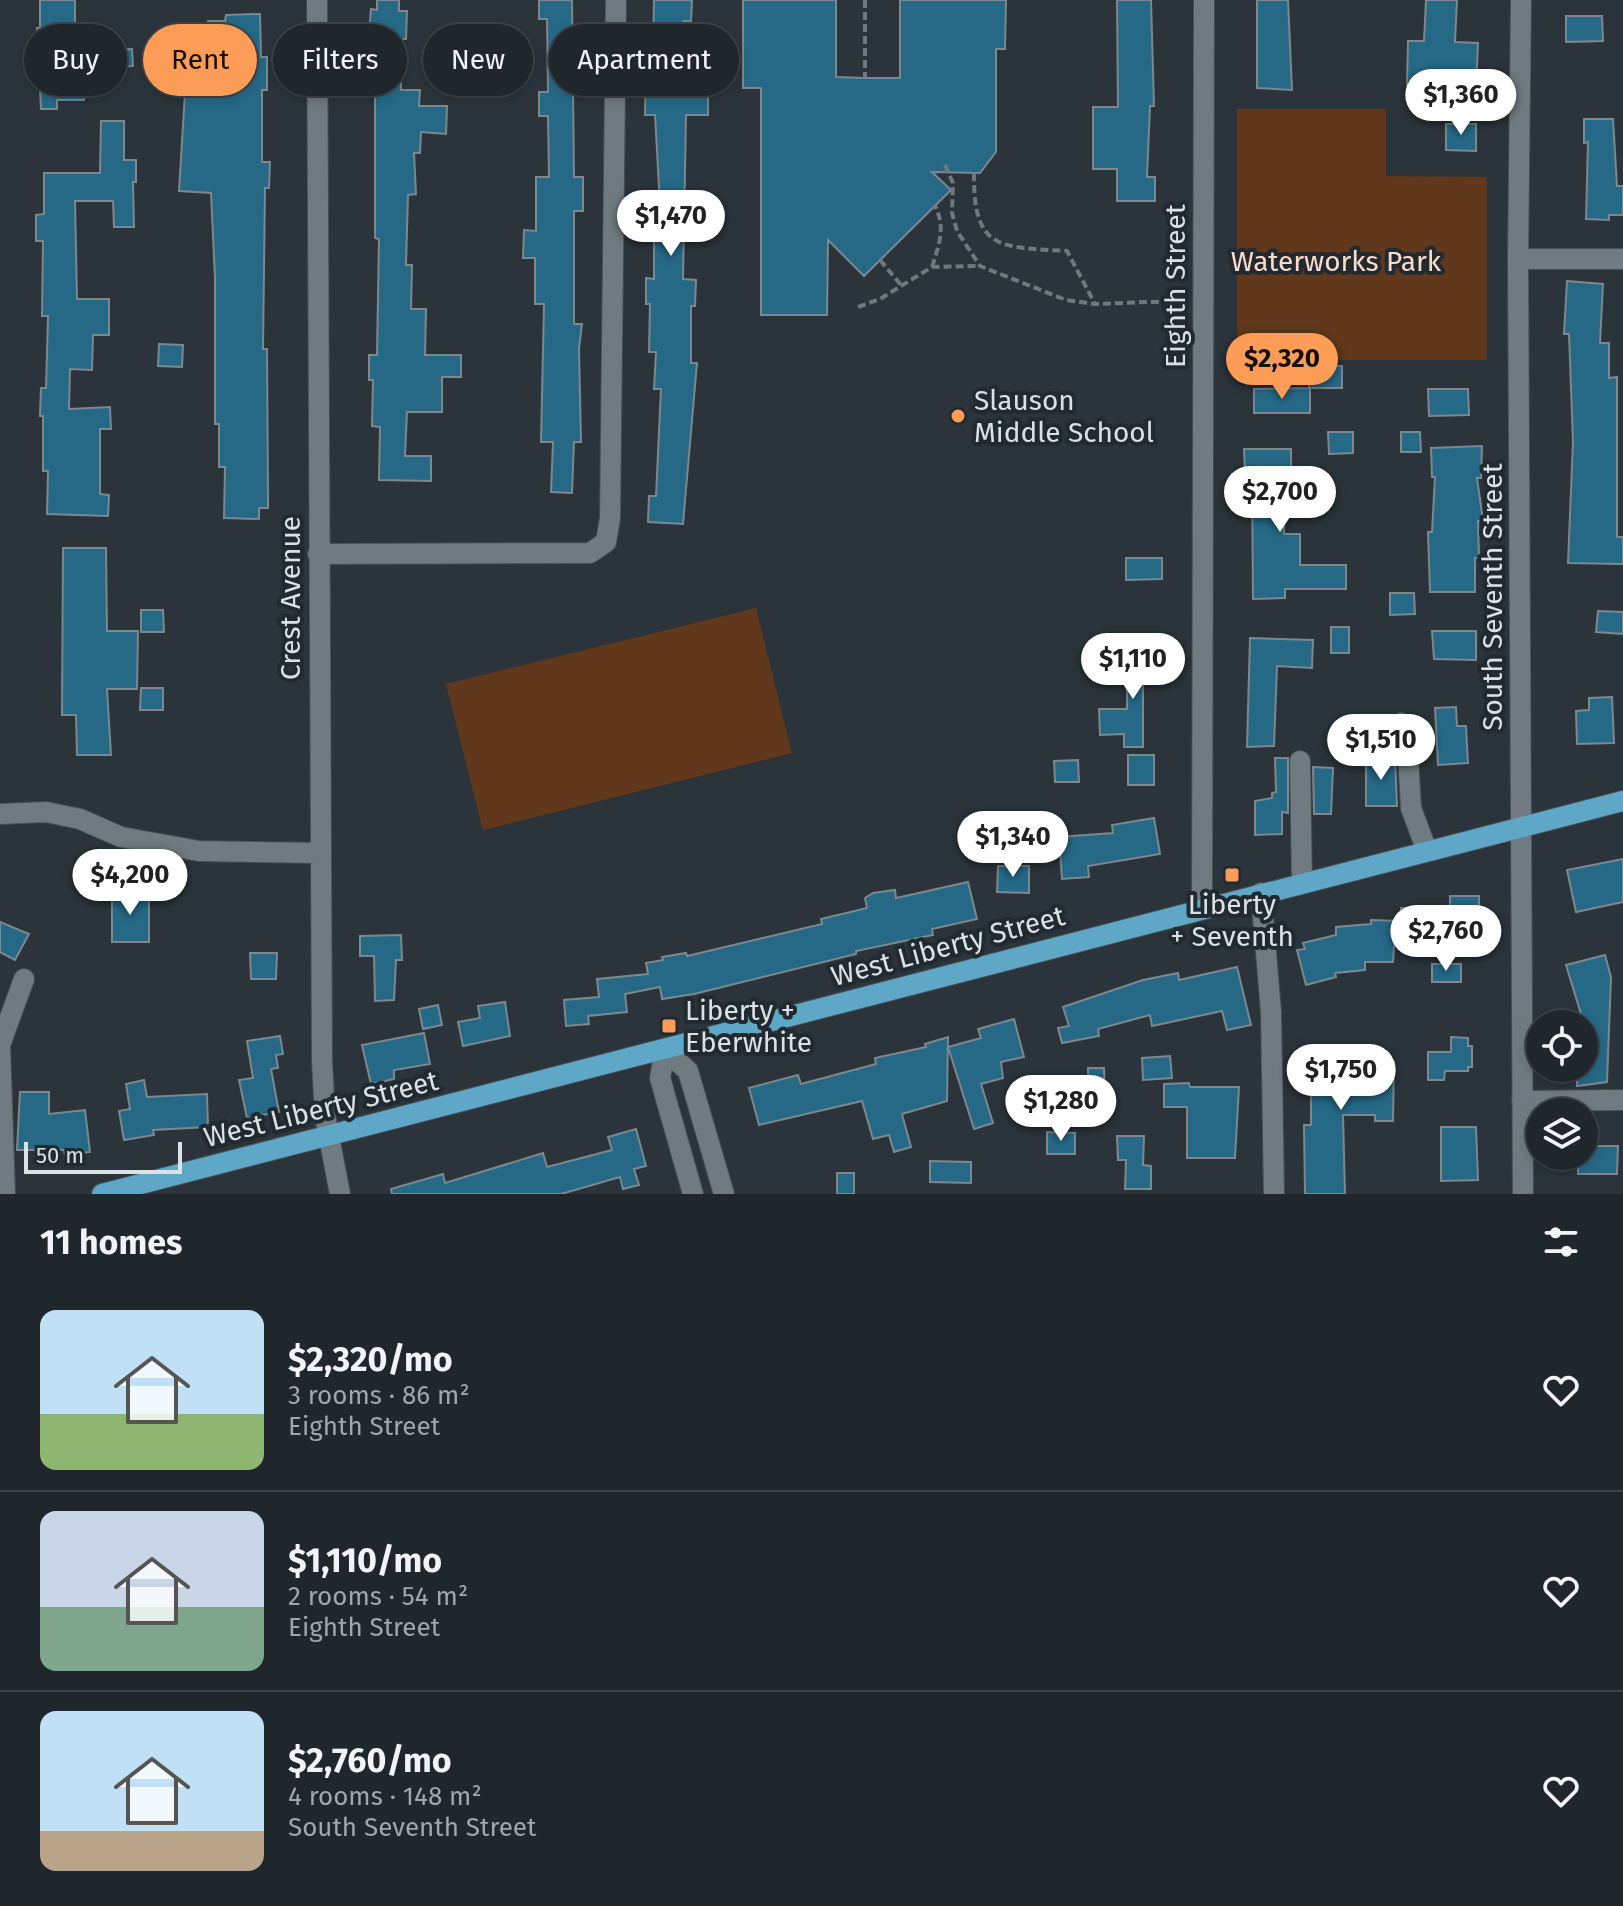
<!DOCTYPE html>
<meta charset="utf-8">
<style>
:root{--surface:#20272c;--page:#2d3338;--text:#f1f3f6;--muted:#a2a5a9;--line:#3d4448;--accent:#fd9c56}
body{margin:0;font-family:"Fira Sans",sans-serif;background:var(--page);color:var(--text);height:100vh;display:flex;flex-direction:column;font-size:30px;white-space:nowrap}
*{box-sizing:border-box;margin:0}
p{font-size:26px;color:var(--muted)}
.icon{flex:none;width:44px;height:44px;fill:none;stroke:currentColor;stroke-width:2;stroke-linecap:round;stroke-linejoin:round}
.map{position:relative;height:1194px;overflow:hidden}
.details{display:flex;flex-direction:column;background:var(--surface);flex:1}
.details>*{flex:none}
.hud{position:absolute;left:24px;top:24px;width:800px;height:72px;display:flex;gap:16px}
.buttons{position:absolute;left:1526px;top:1010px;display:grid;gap:16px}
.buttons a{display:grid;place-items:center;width:72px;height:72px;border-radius:50%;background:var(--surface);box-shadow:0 4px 12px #0003,0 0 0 2px var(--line);font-size:40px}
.scale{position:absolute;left:24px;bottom:20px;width:158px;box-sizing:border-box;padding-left:8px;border:4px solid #dbe2e5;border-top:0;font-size:22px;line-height:28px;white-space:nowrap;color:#dbe2e5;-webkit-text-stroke:6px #202a30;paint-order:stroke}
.price{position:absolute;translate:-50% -68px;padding:0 18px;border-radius:28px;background:#fff;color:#222;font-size:26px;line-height:52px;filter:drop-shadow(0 2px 4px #0008)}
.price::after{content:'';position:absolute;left:50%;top:48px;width:24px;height:18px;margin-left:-12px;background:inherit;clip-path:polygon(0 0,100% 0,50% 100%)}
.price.active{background:var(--accent);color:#111}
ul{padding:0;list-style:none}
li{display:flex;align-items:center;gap:24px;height:200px;padding:0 40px}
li+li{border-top:2px solid var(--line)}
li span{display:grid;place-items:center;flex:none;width:224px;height:160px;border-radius:16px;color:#555}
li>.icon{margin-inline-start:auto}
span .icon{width:96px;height:96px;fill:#fffc;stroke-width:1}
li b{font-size:34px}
h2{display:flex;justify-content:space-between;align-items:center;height:96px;padding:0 40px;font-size:34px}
.pill{padding:0 28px;border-radius:36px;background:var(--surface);box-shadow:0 4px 12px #0003,0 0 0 2px var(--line);font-size:28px;line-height:72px}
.pill.active{background:var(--accent);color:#111}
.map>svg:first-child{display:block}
.green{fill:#61381b}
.building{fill:#256987;stroke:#7c878e;stroke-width:2}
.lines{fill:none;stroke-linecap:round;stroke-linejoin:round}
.minor-casing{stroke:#464f54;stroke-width:22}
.major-casing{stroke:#464f54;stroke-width:22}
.path{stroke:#6f787d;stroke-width:4;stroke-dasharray:8 4;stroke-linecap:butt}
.minor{stroke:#707b81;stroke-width:20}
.major{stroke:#5ea7c7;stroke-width:20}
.poi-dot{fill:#fd9c56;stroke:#202a30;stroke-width:3}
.labels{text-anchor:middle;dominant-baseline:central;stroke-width:8;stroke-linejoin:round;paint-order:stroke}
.park-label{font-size:28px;fill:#fcdcc8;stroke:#202a30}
.street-label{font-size:28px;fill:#dbe2e5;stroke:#202a30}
.poi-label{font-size:28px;fill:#dbe2e5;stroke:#202a30;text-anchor:start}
</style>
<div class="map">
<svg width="1623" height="1194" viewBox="0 0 1623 1194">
<rect width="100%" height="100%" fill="#2a343a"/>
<path class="green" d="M 1237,109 L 1386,109 L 1386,176 L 1487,177 L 1487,360 L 1237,360 Z
M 756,608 L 792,753 L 483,830 L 446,684 Z"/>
<path class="building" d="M 40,0 L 75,0 L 75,28 L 84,28 L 84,50 L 132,49 L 133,66 L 83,68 L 84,100 L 57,100 L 57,109 L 41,109 L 37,28 L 40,28 Z
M 377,0 L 399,0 L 399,11 L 407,11 L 406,39 L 400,39 L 401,90 L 420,90 L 419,106 L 447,106 L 446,134 L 421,132 L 420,153 L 414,153 L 416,194 L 408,195 L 406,265 L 412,265 L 411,309 L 426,309 L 425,355 L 461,355 L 461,377 L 442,377 L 442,412 L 407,412 L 405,456 L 431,456 L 431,481 L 379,480 L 380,427 L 372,426 L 373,380 L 369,380 L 369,355 L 377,355 L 379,239 L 375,238 L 375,81 L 371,81 L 369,33 L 371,9 L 377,10 Z
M 539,0 L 572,0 L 574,177 L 583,177 L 583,211 L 574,211 L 574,324 L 582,324 L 579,349 L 581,442 L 574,442 L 572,493 L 551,492 L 553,442 L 541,442 L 544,304 L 535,304 L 535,258 L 523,258 L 524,230 L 536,231 L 536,177 L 549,177 L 548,116 L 539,116 L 539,92 L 548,92 L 547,19 L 539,19 Z
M 654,0 L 692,0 L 691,21 L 683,21 L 683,87 L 708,87 L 708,115 L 686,115 L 683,279 L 696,280 L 695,306 L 691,306 L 691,363 L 697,363 L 683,524 L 648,522 L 649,496 L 656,496 L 661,389 L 654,389 L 656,352 L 649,352 L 650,304 L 646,304 L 646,278 L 654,279 L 654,205 L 660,205 L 655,115 L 645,115 L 646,46 L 653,46 Z
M 743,0 L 836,0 L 836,77 L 865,78 L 900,78 L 900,0 L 1006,0 L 1005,49 L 996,49 L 996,152 L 980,173 L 932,172 L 951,190 L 864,276 L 828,240 L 827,315 L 761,315 L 761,88 L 743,88 Z
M 1117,0 L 1151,0 L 1154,106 L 1150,106 L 1147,177 L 1155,177 L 1155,201 L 1117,201 L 1117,169 L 1093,169 L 1093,107 L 1118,107 Z
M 1257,0 L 1288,0 L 1292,90 L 1257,88 Z
M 1426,0 L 1457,0 L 1455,42 L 1478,43 L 1476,87 L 1407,85 L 1408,41 L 1424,41 Z
M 260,14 L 261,57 L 267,57 L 267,90 L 262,90 L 262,162 L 270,162 L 269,188 L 265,188 L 263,349 L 267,349 L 268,497 L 268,508 L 259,508 L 259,519 L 224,518 L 225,467 L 219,467 L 219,424 L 215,424 L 215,278 L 211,193 L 179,191 L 185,93 L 178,93 L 178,76 L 217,78 L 217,41 L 208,41 L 208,21 L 225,21 L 226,15 Z
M 1566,16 L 1602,16 L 1603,41 L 1566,42 Z
M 1584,119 L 1613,119 L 1617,186 L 1623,186 L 1623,215 L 1609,215 L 1609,220 L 1586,219 L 1588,142 L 1584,143 Z
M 101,121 L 124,121 L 124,160 L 136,160 L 136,182 L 133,182 L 134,227 L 114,227 L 113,201 L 75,201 L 77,299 L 109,299 L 109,335 L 93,335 L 92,370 L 70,369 L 69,409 L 110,407 L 111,429 L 100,429 L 100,494 L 109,495 L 108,516 L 47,514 L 48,471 L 43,471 L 43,416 L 40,416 L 41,388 L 46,388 L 48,316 L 42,316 L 43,241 L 36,241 L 36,215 L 44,214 L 44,173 L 100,173 Z
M 1446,124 L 1476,124 L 1476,151 L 1446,150 Z
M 1567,281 L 1603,284 L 1600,343 L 1609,343 L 1609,378 L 1617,377 L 1617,537 L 1623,537 L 1623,564 L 1568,563 L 1573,442 L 1569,334 L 1564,334 Z
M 159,344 L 183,345 L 182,367 L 158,366 Z
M 1309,366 L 1342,366 L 1342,388 L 1309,388 Z
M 1310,388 L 1310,413 L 1254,413 L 1254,389 Z
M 1428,389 L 1468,389 L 1469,415 L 1429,416 Z
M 1328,432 L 1353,432 L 1353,453 L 1329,454 Z
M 1401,432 L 1420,432 L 1421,452 L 1401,452 Z
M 1482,446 L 1481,478 L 1477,478 L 1483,521 L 1478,521 L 1479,558 L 1475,558 L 1475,592 L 1430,592 L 1428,532 L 1432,532 L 1435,477 L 1432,477 L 1431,448 Z
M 1244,449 L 1291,449 L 1291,472 L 1283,472 L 1284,534 L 1300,534 L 1300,565 L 1346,565 L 1346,589 L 1285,589 L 1285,598 L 1253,599 L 1252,473 L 1245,473 Z
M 63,548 L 106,548 L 107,631 L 138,631 L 137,689 L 107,689 L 111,755 L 77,755 L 76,715 L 62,715 Z
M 1126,558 L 1162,558 L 1162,579 L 1126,580 Z
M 1390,593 L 1414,593 L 1415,614 L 1390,615 Z
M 141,610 L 163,610 L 164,632 L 141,632 Z
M 1598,611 L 1623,612 L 1623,634 L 1596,632 Z
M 1331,627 L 1349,627 L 1349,653 L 1331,653 Z
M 1432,631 L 1476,631 L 1476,660 L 1434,659 Z
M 1250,638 L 1313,640 L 1312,668 L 1277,666 L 1274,746 L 1247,747 Z
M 1127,656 L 1165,656 L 1165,681 L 1143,681 L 1143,747 L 1124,747 L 1124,734 L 1100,735 L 1099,709 L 1127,709 Z
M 141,688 L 163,688 L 163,710 L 140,710 Z
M 1612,697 L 1614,743 L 1577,744 L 1576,711 L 1589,710 L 1589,698 Z
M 1456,707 L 1457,726 L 1466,726 L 1468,763 L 1438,765 L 1435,708 Z
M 1128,755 L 1154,755 L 1154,785 L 1128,785 Z
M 1275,758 L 1288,758 L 1288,813 L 1282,812 L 1282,834 L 1255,835 L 1255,801 L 1272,798 L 1272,793 L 1276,792 Z
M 1366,758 L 1395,758 L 1397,806 L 1366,806 Z
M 1078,760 L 1079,782 L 1055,782 L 1054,761 Z
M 1313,767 L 1333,768 L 1331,814 L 1314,814 Z
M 1154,818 L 1160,854 L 1088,866 L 1089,877 L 1062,879 L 1059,837 L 1113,833 L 1112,825 Z
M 1623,859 L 1623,902 L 1576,912 L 1567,870 Z
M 998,866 L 1029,866 L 1029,893 L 997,892 Z
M 968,882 L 977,919 L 932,929 L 933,935 L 856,951 L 856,954 L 694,994 L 662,999 L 660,987 L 625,994 L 627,1012 L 588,1016 L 589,1024 L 566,1026 L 564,1000 L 599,997 L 597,979 L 648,974 L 646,963 L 663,960 L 662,957 L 686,953 L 687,956 L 822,924 L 821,919 L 867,908 L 865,898 L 873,893 L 895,890 L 896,898 Z
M 112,892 L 149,892 L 149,942 L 112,942 Z
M 1450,896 L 1479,896 L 1479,931 L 1429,932 L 1429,947 L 1394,946 L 1393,962 L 1365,962 L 1365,970 L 1335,973 L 1336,977 L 1306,985 L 1297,950 L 1305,949 L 1303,943 L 1336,935 L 1336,927 L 1371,924 L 1371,920 L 1400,921 L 1401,908 L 1450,909 Z
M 0,922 L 29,934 L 15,960 L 0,952 Z
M 401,935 L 402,960 L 396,960 L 394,1000 L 375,1001 L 374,956 L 360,956 L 360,936 Z
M 250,953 L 277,953 L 276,979 L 251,979 Z
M 1605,955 L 1611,977 L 1607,1082 L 1577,1086 L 1577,1068 L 1584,1068 L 1584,1024 L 1566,965 Z
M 1432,964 L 1461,964 L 1461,982 L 1432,982 Z
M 1237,967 L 1251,1025 L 1227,1030 L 1222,1011 L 1152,1026 L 1150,1015 L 1098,1029 L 1099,1036 L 1062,1043 L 1058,1028 L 1069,1026 L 1063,1007 L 1143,980 L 1178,973 L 1179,980 Z
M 505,1002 L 510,1036 L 463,1046 L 458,1022 L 480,1018 L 478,1006 Z
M 438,1005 L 442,1025 L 423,1029 L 419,1009 Z
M 1014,1019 L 1024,1057 L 1001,1062 L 1003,1078 L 981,1084 L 993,1123 L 974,1129 L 948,1047 L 981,1038 L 978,1029 Z
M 424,1033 L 430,1064 L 394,1070 L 394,1079 L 371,1084 L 362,1045 Z
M 280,1036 L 283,1054 L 276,1055 L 278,1068 L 271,1069 L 279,1112 L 247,1118 L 239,1080 L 253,1078 L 247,1041 Z
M 948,1037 L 947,1101 L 902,1114 L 911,1147 L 894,1152 L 889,1135 L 873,1139 L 862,1101 L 759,1125 L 749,1088 L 798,1075 L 801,1084 L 876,1064 L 875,1058 L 926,1047 L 925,1044 Z
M 1451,1037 L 1468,1038 L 1468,1046 L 1472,1046 L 1472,1067 L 1468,1067 L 1468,1071 L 1445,1071 L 1444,1080 L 1428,1080 L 1428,1052 L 1451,1052 Z
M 1311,1049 L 1355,1049 L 1355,1063 L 1394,1062 L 1393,1121 L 1375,1121 L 1375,1115 L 1343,1115 L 1345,1194 L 1305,1194 L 1304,1125 L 1311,1125 Z
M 1170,1056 L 1172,1078 L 1143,1080 L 1142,1058 Z
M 1088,1068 L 1104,1068 L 1105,1104 L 1089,1104 Z
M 144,1080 L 147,1097 L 207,1094 L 208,1127 L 153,1130 L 154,1135 L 124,1140 L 119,1111 L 130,1109 L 126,1084 Z
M 1189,1083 L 1190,1087 L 1239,1087 L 1235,1158 L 1187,1158 L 1187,1107 L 1164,1107 L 1164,1084 Z
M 20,1092 L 49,1092 L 49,1114 L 85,1110 L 90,1152 L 65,1155 L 64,1150 L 17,1150 Z
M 1441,1127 L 1476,1127 L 1478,1180 L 1441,1181 Z
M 636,1129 L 646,1166 L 634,1169 L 639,1185 L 623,1189 L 620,1177 L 561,1194 L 392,1194 L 391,1189 L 443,1174 L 445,1183 L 543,1153 L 547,1167 L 612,1150 L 608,1137 Z
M 1047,1132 L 1075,1133 L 1075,1154 L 1047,1154 Z
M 1117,1136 L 1144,1136 L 1143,1165 L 1151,1166 L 1151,1189 L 1125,1189 L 1126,1160 L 1118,1160 Z
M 1584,1146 L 1618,1146 L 1617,1174 L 1578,1174 L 1578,1156 L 1584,1156 Z
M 930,1161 L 971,1162 L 971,1183 L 930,1182 Z
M 837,1173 L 854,1173 L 854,1194 L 837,1194 Z"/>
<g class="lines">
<g class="minor-casing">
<path id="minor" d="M 317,0 L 322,1061 L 325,1116 L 340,1194
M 1521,0 L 1518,259 L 1523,1194
M 1518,259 L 1623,259
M 318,554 L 590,553 L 606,542 L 610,518 L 616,0
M 1401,723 L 1407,739 L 1411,808 L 1427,851
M 1300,761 L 1302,883
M 0,814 L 46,812 L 80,819 L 121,837 L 199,851 L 320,853
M 1261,893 L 1271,1012 L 1274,1194
M 1202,908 L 1204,0
M 665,1050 L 688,1071 L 724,1194
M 665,1050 L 660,1078 L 693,1194
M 1522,1101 L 1623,1100
M 5,1194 L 0,1045 L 24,979"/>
</g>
<g class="major-casing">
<path id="major" d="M 102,1194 L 1623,801"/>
</g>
<path class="path" d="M 865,0 L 865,78
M 945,165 L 953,183 L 952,213 L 957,231 L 980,266 L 1066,300 L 1095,304 L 1176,301
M 974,173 C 973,251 1000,247 1067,251 L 1095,304
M 880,260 L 901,285
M 932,267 C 939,245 946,227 935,206
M 858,307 L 880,299 L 932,267 L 980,266"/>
<use href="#minor" class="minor"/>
<use href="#major" class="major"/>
</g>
<g class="poi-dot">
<circle cx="958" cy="416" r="8"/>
<rect x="1224" y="867" width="16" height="16" rx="4"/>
<rect x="661" y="1018" width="16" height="16" rx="4"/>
</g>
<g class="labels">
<g class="park-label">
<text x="1336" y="261">Waterworks Park</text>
</g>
<g class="street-label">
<text transform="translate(1175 286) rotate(-90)">Eighth Street</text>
<text transform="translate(1492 597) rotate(-90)">South Seventh Street</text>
<text transform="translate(290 598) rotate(-90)">Crest Avenue</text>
<text transform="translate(948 946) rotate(-15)">West Liberty Street</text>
<text transform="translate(321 1109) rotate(-14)">West Liberty Street</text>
</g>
<g class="poi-label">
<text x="974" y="400">Slauson<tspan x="974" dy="32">Middle School</tspan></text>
<text x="1232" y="904" text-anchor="middle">Liberty<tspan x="1232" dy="32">+ Seventh</tspan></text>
<text x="685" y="1010">Liberty +<tspan x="685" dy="32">Eberwhite</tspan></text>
</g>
</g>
</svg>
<div class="buttons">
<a><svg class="icon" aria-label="locate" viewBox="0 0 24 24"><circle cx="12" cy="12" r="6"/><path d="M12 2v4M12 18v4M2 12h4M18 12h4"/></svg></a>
<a><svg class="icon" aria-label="layers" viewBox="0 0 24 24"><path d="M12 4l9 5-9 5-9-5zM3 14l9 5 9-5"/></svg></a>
</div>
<div class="scale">50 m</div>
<b class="price" style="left:1461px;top:137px">$1,360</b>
<b class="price" style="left:671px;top:258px">$1,470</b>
<b class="price active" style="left:1282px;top:401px">$2,320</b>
<b class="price" style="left:1280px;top:534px">$2,700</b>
<b class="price" style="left:1133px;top:701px">$1,110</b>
<b class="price" style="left:1381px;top:782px">$1,510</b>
<b class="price" style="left:1013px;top:879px">$1,340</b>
<b class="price" style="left:130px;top:917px">$4,200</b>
<b class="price" style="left:1446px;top:973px">$2,760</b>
<b class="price" style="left:1341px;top:1112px">$1,750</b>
<b class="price" style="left:1061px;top:1143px">$1,280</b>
<div class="hud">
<a class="pill">Buy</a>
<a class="pill active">Rent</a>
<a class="pill">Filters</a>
<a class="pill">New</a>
<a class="pill">Apartment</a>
</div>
</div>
<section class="details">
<h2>11 homes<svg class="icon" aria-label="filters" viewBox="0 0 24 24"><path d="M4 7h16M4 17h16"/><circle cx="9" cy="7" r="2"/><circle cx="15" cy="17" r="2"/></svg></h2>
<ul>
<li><span style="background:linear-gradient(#bfe0f5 65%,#8fb573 0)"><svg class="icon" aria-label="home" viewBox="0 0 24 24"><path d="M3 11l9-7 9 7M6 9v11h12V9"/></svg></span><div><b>$2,320/mo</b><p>3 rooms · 86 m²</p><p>Eighth Street</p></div><svg class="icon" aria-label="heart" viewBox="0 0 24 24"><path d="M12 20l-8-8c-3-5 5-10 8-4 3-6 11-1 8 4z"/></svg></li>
<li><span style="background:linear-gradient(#c9d6e8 60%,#7fa58c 0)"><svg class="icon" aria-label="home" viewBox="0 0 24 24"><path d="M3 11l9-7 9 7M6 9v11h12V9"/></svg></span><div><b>$1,110/mo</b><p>2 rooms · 54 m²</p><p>Eighth Street</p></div><svg class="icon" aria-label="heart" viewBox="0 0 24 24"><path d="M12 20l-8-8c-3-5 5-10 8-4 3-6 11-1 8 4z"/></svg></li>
<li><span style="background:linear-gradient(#bfe0f5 75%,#b9a48a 0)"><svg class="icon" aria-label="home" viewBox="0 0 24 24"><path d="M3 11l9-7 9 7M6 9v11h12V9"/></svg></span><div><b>$2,760/mo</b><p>4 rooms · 148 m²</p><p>South Seventh Street</p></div><svg class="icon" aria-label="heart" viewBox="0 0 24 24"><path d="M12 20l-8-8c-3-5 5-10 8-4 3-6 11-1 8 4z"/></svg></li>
</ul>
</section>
